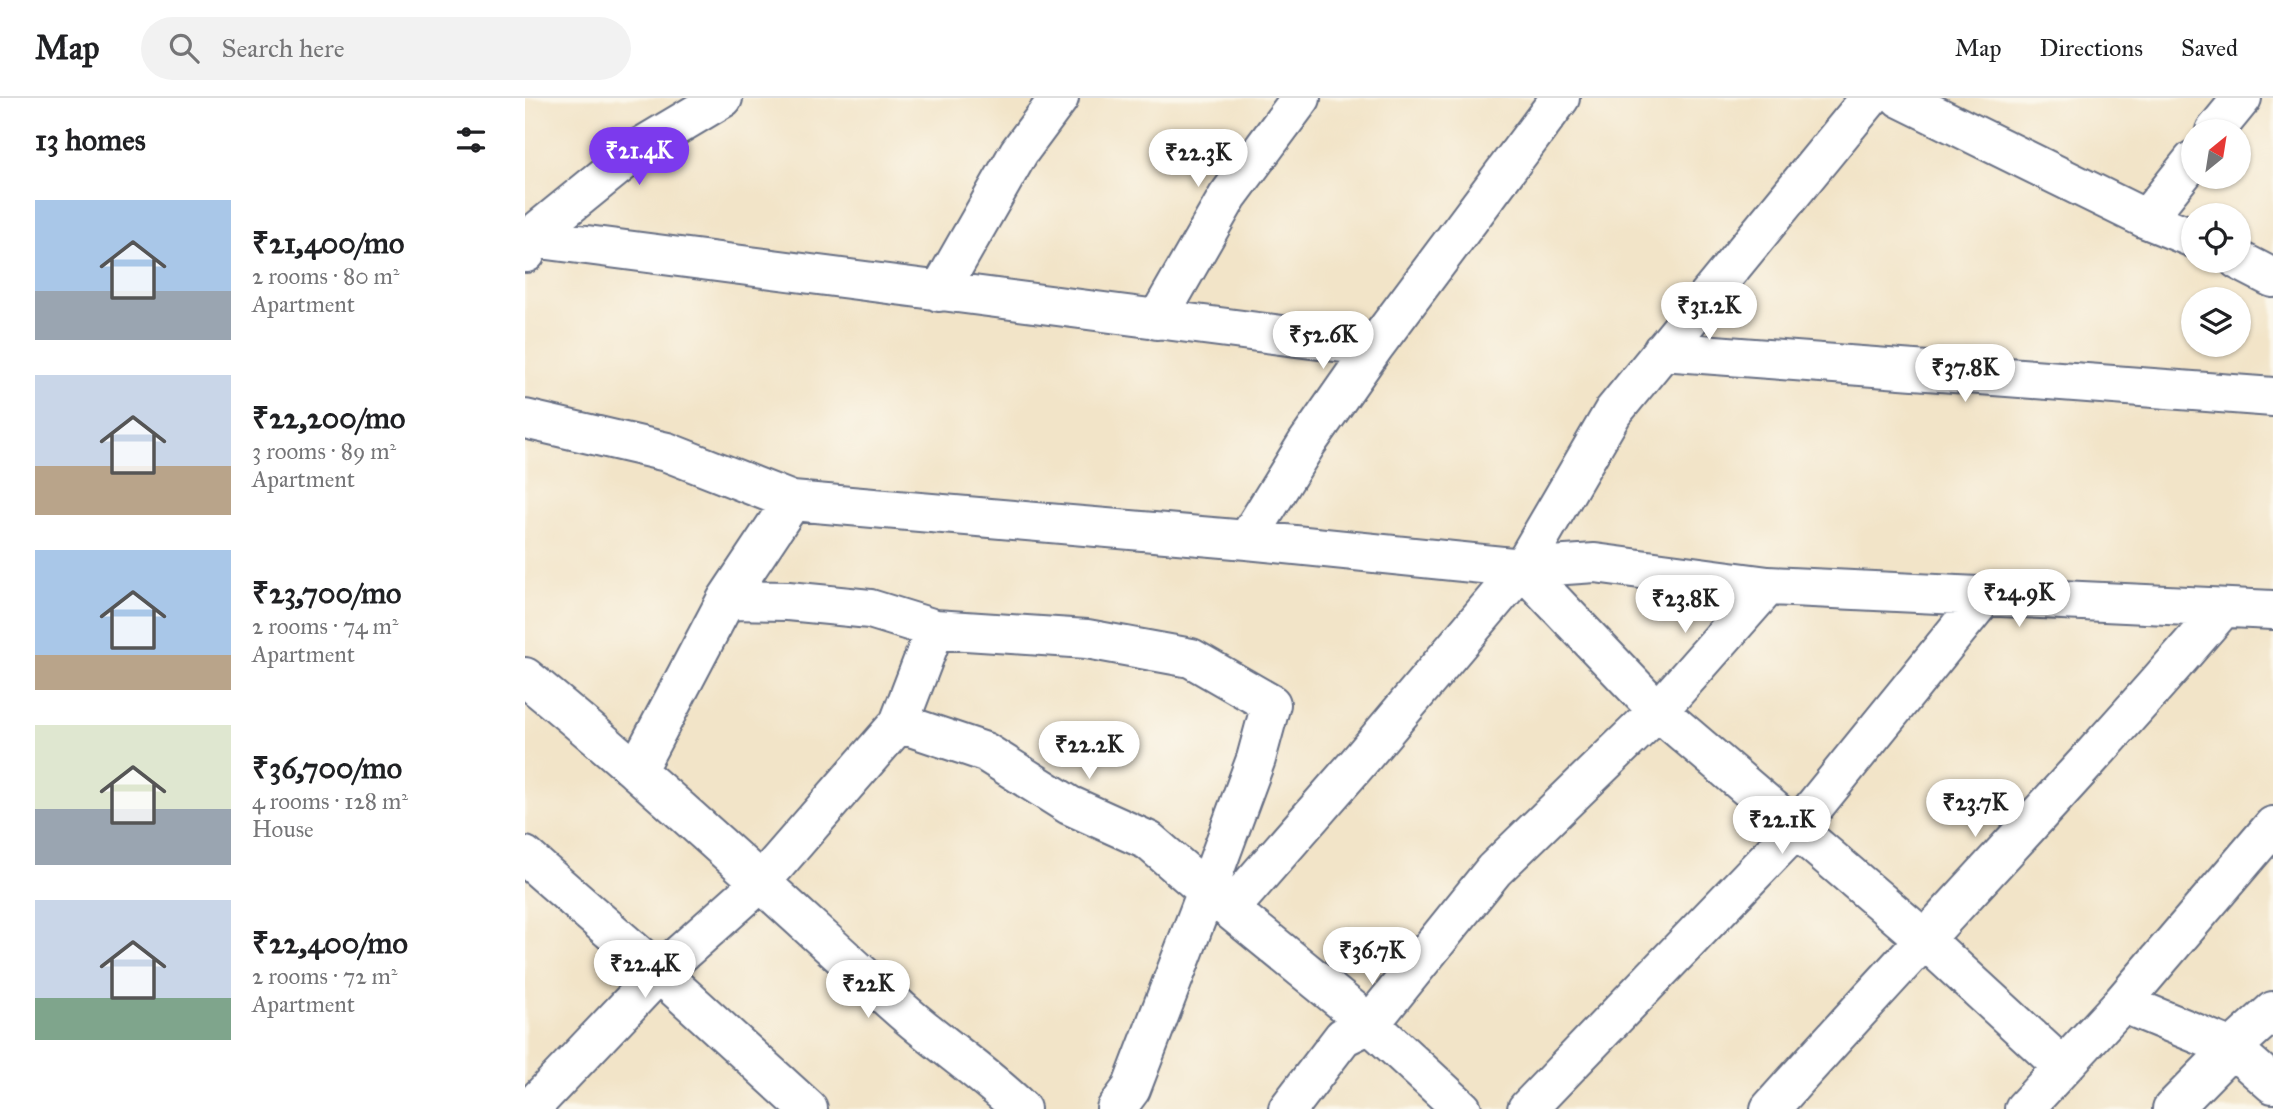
<!DOCTYPE html>
<meta charset="utf-8">
<style>
:root{--surface:#fff;--page:#f2f2f2;--text:#202124;--muted:#757577;--line:#e0e0e0;--accent:#7c3aed}
body{margin:0;font-family:"IM FELL Great Primer",serif;background:var(--page);color:var(--text);height:100vh;display:flex;flex-direction:column;font-size:26px;white-space:nowrap}
*{box-sizing:border-box;margin:0}
p{font-size:23px;color:var(--muted)}
.icon{flex:none;width:38px;height:38px;fill:none;stroke:currentColor;stroke-width:2;stroke-linecap:round;stroke-linejoin:round}
.map{position:relative;flex:1;overflow:hidden}
.details{display:flex;flex-direction:column;background:var(--surface);width:525px}
.details>*{flex:none}
.needle{width:46px;rotate:30deg}
.controls{position:absolute;left:1656px;top:21px;display:grid;gap:14px}
.controls a{display:grid;place-items:center;width:70px;height:70px;border-radius:50%;background:var(--surface);box-shadow:0 2px 5px #0004;font-size:35px}
.price{position:absolute;translate:-50% -60px;padding:0 16px;border-radius:24px;background:#fff;color:#222;font-size:23px;line-height:46px;filter:drop-shadow(0 2px 4px #0008)}
.price::after{content:'';position:absolute;left:50%;top:42px;width:21px;height:16px;margin-left:-10px;background:inherit;clip-path:polygon(0 0,100% 0,50% 100%)}
.price.active{background:var(--accent);color:#fff}
ul{padding:0;list-style:none}
li{display:flex;align-items:center;gap:21px;height:175px;padding:0 35px}
li span{display:grid;place-items:center;flex:none;width:196px;height:140px;border-radius:0px;color:#555}
li>.icon{margin-inline-start:auto}
span .icon{width:84px;height:84px;fill:#fffc;stroke-width:1}
li b{font-size:30px}
h2{display:flex;justify-content:space-between;align-items:center;height:84px;padding:0 35px;font-size:30px}
header{display:flex;align-items:center;gap:42px;box-sizing:border-box;height:98px;padding:0 35px;background:var(--surface);border-bottom:2px solid var(--line)}
header strong{font-size:33px}
nav{display:flex;gap:38px;margin-inline-start:auto;font-size:24px}
.search{width:490px;height:63px;background:var(--page);display:flex;align-items:center;gap:18px;box-sizing:border-box;padding:0 24px;border-radius:38px;color:var(--muted);font-size:26px}
main{display:flex;flex:1;min-height:0}
.map>svg:first-child{display:block}
.lines{fill:none;stroke-linecap:round;stroke-linejoin:round}
.minor-casing{stroke:#666e83;stroke-width:42}
.minor{stroke:#fff;stroke-width:38}
</style>
<header>
<strong>Map</strong>
<div class="search"><svg class="icon" aria-label="search" viewBox="0 0 24 24"><circle cx="10" cy="10" r="6"/><path d="M15 15l6 6"/></svg>Search here</div>
<nav><a>Map</a><a>Directions</a><a>Saved</a></nav>
</header>
<main>
<section class="details">
<h2>13 homes<svg class="icon" aria-label="filters" viewBox="0 0 24 24"><path d="M4 7h16M4 17h16"/><circle cx="9" cy="7" r="2"/><circle cx="15" cy="17" r="2"/></svg></h2>
<ul>
<li><span style="background:linear-gradient(#a9c7e8 65%,#9aa5b1 0)"><svg class="icon" aria-label="home" viewBox="0 0 24 24"><path d="M3 11l9-7 9 7M6 9v11h12V9"/></svg></span><div><b>₹21,400/mo</b><p>2 rooms · 80 m²</p><p>Apartment</p></div></li>
<li><span style="background:linear-gradient(#c9d6e8 65%,#b9a48a 0)"><svg class="icon" aria-label="home" viewBox="0 0 24 24"><path d="M3 11l9-7 9 7M6 9v11h12V9"/></svg></span><div><b>₹22,200/mo</b><p>3 rooms · 89 m²</p><p>Apartment</p></div></li>
<li><span style="background:linear-gradient(#a9c7e8 75%,#b9a48a 0)"><svg class="icon" aria-label="home" viewBox="0 0 24 24"><path d="M3 11l9-7 9 7M6 9v11h12V9"/></svg></span><div><b>₹23,700/mo</b><p>2 rooms · 74 m²</p><p>Apartment</p></div></li>
<li><span style="background:linear-gradient(#dfe7d0 60%,#9aa5b1 0)"><svg class="icon" aria-label="home" viewBox="0 0 24 24"><path d="M3 11l9-7 9 7M6 9v11h12V9"/></svg></span><div><b>₹36,700/mo</b><p>4 rooms · 128 m²</p><p>House</p></div></li>
<li><span style="background:linear-gradient(#c9d6e8 70%,#7fa58c 0)"><svg class="icon" aria-label="home" viewBox="0 0 24 24"><path d="M3 11l9-7 9 7M6 9v11h12V9"/></svg></span><div><b>₹22,400/mo</b><p>2 rooms · 72 m²</p><p>Apartment</p></div></li>
</ul>
</section>
<div class="map">
<svg width="1748" height="1011" viewBox="0 0 1748 1011">
<rect width="100%" height="100%" fill="#fbf7ec"/>
<filter id="ink" filterUnits="userSpaceOnUse"><feTurbulence type="fractalNoise" baseFrequency=".0143" numOctaves="2"/><feDisplacementMap in="SourceGraphic" scale="14" xChannelSelector="R" yChannelSelector="G"/><feConvolveMatrix kernelMatrix="1 2 1 2 8 2 1 2 1" color-interpolation-filters="sRGB"/></filter>
<filter id="wash" filterUnits="userSpaceOnUse"><feTurbulence type="fractalNoise" baseFrequency=".00686" numOctaves="4" result="noise"/><feDisplacementMap in="SourceGraphic" scale="28" xChannelSelector="R" yChannelSelector="G"/><feGaussianBlur stdDeviation="1.57" result="paint"/><feColorMatrix in="noise" values="0 0 0 0 0 0 0 0 0 0 0 0 0 0 0 0 0 1.4 0 .05"/><feComposite in="paint" operator="in"/></filter>
<g filter="url(#wash)">
<rect width="100%" height="100%" fill="#f2e4c8"/>
</g>
<g filter="url(#ink)">
<g class="lines">
<g class="minor-casing">
<path id="minor" d="M 1375,0 L 1621,121 L 1668,140
M 1690,33 L 1717,0
M 1621,121 L 1668,62
M 0,139 L 849,249 L 1035,0
M 1,155 L 4,140 L 116,49 L 198,0
M 1713,162 L 1748,180
M 414,194 L 494,54 L 534,0
M 632,222 L 703,98 L 776,0
M 1137,253 L 1748,299
M 0,321 L 142,354 L 267,403 L 722,442 L 782,345 L 849,249
M 722,442 L 997,470 L 1070,465 L 1243,488 L 1133,613 L 969,772 L 845,926 L 937,1011
M 997,470 L 1088,314 L 1345,0
M 1243,488 L 1748,512
M 1459,499 L 1271,731 L 1398,840 L 1538,969
M 201,502 L 267,403
M 0,579 C 129,684 250,798 374,910 C 413,945 458,974 496,1011
M 374,625 L 410,531 L 562,541 L 666,560 L 746,606 L 731,661 L 682,793 L 845,926 L 818,939 L 763,1011
M 111,673 L 201,502 L 263,503 L 345,511 L 410,531
M 0,758 L 134,875 L 5,1011
M 705,811 L 832,666 L 997,470 L 1133,613 L 1271,731 L 1002,1011
M 1597,905 L 1748,728
M 283,1011 L 134,875 L 235,785 L 374,625 L 460,654 L 544,707 L 624,743 L 682,793 L 606,991 L 591,1011
M 1245,1011 C 1395,843 1551,681 1698,510
M 1499,1011 L 1597,905 L 1707,950 L 1748,913
M 1647,1011 L 1707,950 L 1748,986"/>
</g>
<use href="#minor" class="minor"/>
</g>
</g>
</svg>
<div class="controls">
<a><svg class="needle" viewBox="-14 -14 28 28"><path d="M0-13l5 13h-10z" fill="#e53935"/><path d="M0 13l5-13h-10z" fill="#757577"/></svg></a>
<a><svg class="icon" aria-label="locate" viewBox="0 0 24 24"><circle cx="12" cy="12" r="6"/><path d="M12 2v4M12 18v4M2 12h4M18 12h4"/></svg></a>
<a><svg class="icon" aria-label="layers" viewBox="0 0 24 24"><path d="M12 4l9 5-9 5-9-5zM3 14l9 5 9-5"/></svg></a>
</div>
<b class="price active" style="left:114px;top:89px">₹21.4K</b>
<b class="price" style="left:673px;top:91px">₹22.3K</b>
<b class="price" style="left:1184px;top:244px">₹31.2K</b>
<b class="price" style="left:798px;top:273px">₹52.6K</b>
<b class="price" style="left:1440px;top:306px">₹37.8K</b>
<b class="price" style="left:1494px;top:531px">₹24.9K</b>
<b class="price" style="left:1160px;top:537px">₹23.8K</b>
<b class="price" style="left:564px;top:683px">₹22.2K</b>
<b class="price" style="left:1450px;top:741px">₹23.7K</b>
<b class="price" style="left:1257px;top:758px">₹22.1K</b>
<b class="price" style="left:847px;top:889px">₹36.7K</b>
<b class="price" style="left:120px;top:902px">₹22.4K</b>
<b class="price" style="left:343px;top:922px">₹22K</b>
</div>
</main>
